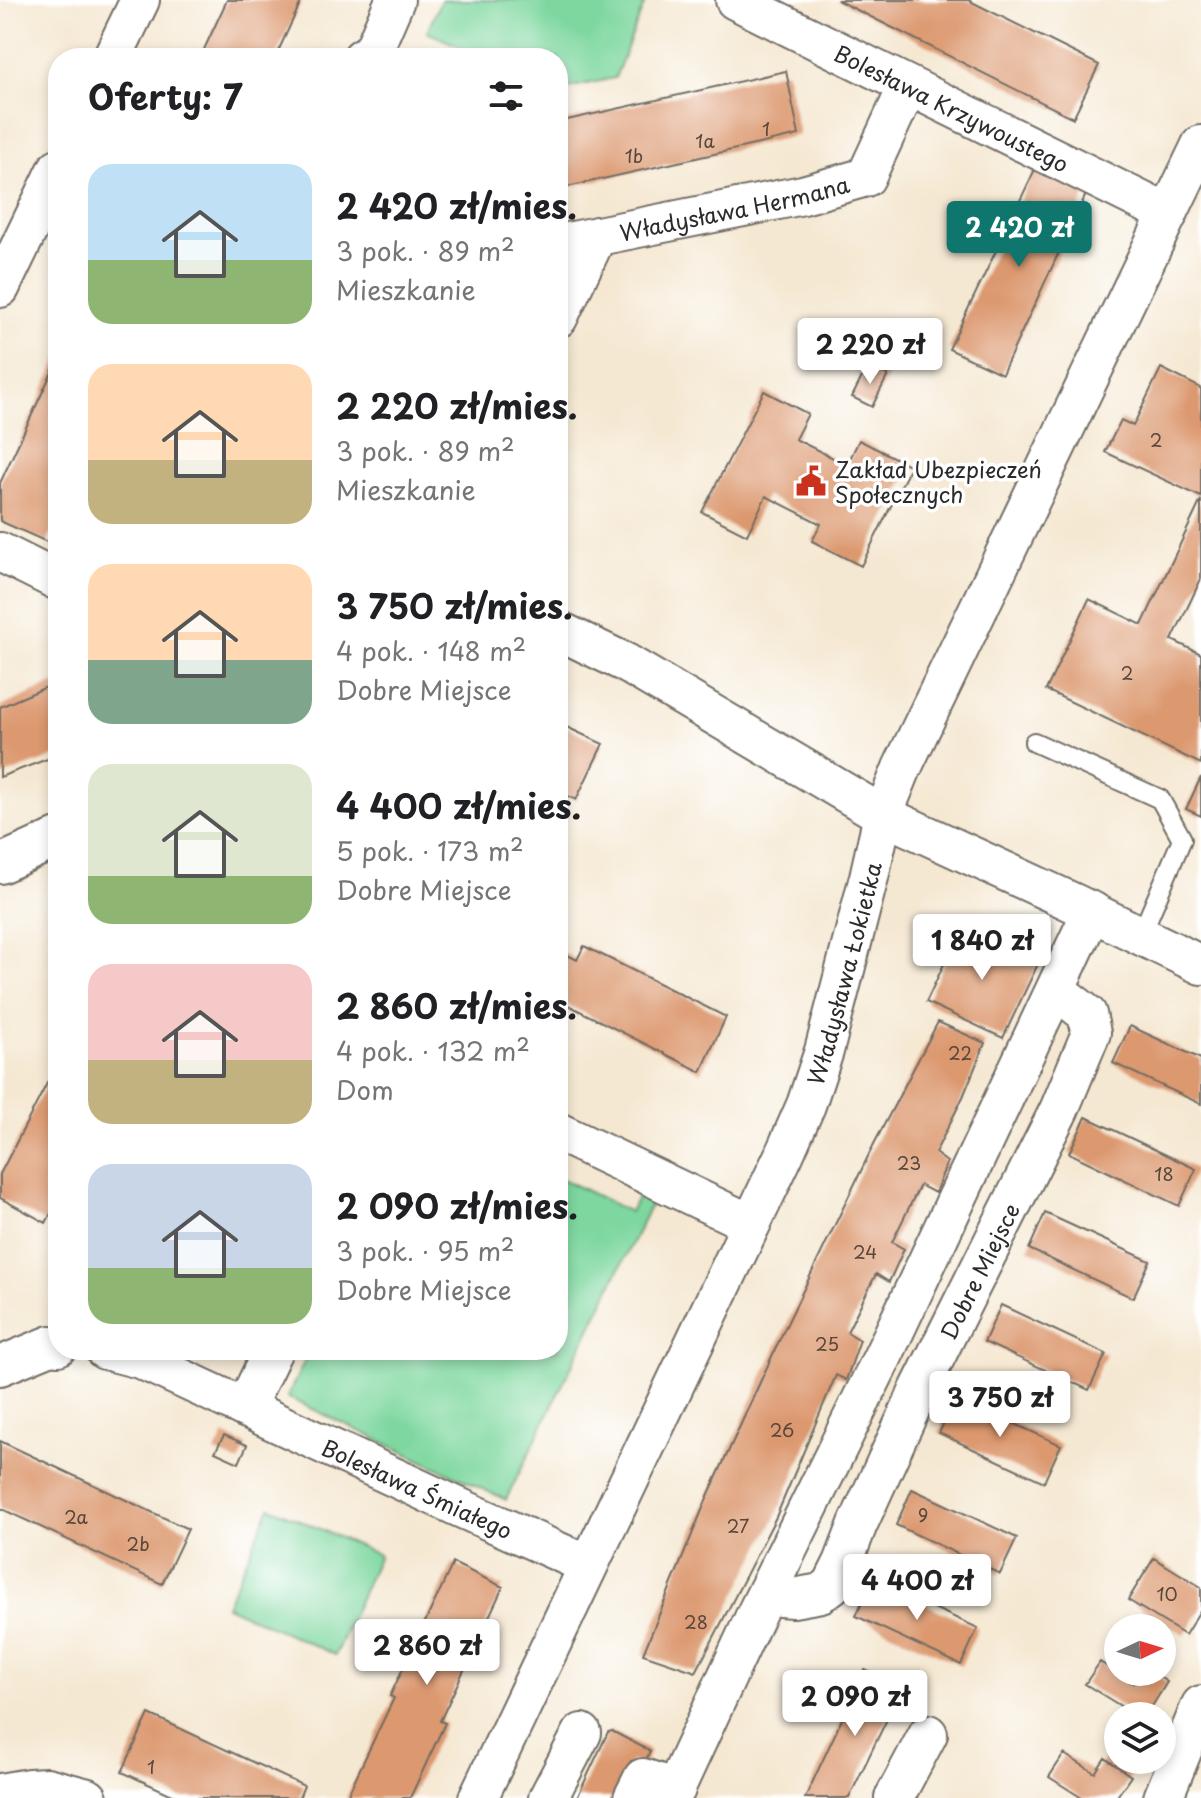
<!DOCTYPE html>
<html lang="pl">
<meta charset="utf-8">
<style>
:root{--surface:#fff;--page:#f2f2f2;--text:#202124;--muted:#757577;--accent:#0f766e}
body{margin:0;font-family:"Playpen Sans",sans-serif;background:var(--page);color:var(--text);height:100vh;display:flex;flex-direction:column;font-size:30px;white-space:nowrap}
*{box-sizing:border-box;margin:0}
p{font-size:26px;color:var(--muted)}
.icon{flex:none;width:44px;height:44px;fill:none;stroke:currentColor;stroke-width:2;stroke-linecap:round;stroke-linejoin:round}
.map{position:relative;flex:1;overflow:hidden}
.panel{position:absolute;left:48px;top:48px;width:520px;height:1312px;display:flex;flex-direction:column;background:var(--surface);border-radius:32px;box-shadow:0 4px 12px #0003}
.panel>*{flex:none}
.needle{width:52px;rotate:86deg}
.tools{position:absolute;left:1104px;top:1614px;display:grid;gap:16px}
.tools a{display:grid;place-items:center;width:72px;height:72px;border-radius:50%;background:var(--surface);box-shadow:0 4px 12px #0003;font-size:40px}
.price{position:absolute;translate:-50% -68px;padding:0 18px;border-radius:8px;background:#fff;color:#222;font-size:26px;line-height:52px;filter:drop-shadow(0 2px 4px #0008)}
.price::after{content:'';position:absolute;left:50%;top:48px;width:24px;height:18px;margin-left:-12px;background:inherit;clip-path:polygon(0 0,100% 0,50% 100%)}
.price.on{background:var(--accent);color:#fff}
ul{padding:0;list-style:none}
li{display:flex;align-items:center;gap:24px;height:200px;padding:0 40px}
li span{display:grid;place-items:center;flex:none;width:224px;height:160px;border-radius:24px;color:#555}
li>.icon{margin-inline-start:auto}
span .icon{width:96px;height:96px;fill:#fffc;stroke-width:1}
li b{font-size:34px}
h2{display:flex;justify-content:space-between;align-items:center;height:96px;padding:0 40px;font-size:34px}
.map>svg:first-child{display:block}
.green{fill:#7dd79e;stroke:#548164;stroke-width:2}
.building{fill:#dc986e}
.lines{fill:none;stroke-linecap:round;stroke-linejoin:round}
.lane-casing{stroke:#726d65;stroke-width:22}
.street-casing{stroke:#726d65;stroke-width:42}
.lane{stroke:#fff;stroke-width:18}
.street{stroke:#fff;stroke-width:38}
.labels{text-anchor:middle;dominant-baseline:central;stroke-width:7;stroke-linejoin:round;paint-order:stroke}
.number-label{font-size:18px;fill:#57463c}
.street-label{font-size:22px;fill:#2b2b2b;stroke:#fff}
.poi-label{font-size:22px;fill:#2b2b2b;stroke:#fff;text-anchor:start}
</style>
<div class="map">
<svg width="1201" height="1798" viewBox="0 0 1201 1798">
<rect width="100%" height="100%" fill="#fff"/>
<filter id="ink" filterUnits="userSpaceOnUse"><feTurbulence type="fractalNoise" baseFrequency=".0125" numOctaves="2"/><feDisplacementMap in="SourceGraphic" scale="16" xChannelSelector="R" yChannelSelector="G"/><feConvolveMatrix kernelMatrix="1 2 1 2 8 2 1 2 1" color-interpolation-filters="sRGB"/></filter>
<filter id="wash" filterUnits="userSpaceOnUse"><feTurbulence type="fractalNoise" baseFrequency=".006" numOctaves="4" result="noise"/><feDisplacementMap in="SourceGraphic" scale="32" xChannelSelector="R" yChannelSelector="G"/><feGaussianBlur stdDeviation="1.8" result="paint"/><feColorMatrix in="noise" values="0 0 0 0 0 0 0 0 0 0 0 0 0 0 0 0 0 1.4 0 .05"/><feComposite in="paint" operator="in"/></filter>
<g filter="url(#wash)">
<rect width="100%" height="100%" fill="#f5e8d2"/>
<path class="green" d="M 441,0 L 646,0 L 615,78 L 558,90 L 558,58 L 486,58 L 427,32 Z
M 558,1177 L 630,1212 L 642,1187 L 656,1194 L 506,1500 L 287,1397 L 310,1350 L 558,1350 Z
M 270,1507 L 379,1555 L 335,1655 L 226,1606 Z"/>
<g id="blocks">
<path class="building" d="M 227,0 L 302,0 L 275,58 L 200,58 Z
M 837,0 L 968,0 L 1099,65 L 1073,118 Z
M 786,71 L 799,135 L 558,189 L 558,122 Z
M 1037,165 L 1089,188 L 1002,374 L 949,349 Z
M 58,359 L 58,520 L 47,542 L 0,521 L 0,483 Z
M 868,365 L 888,375 L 872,407 L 852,397 Z
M 1161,368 L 1201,388 L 1201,497 L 1105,452 L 1121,420 L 1133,426 Z
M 764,391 L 808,414 L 795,439 L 847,465 L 859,440 L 911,466 L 861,566 L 812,541 L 821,524 L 766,496 L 747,535 L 702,512 Z
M 1201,500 L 1201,579 L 1172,640 L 1201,654 L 1201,764 L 1046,690 L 1089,599 L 1142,625 Z
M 58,682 L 58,755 L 0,777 L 0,707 Z
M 558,723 L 603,744 L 576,800 L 558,791 Z
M 1201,777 L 1201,816 L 1186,809 Z
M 962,926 L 1038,964 L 1003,1038 L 926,1002 Z
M 584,946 L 726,1017 L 701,1072 L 558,1000 L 558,950 L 577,960 Z
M 938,1022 L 985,1043 L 963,1097 L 935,1153 L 947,1162 L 935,1193 L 920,1185 L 892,1242 L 904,1249 L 889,1282 L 876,1274 L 847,1332 L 860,1340 L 846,1380 L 836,1375 L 776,1517 L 696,1672 L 643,1654 L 707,1498 L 784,1330 L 874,1144 Z
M 1130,1026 L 1201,1059 L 1201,1104 L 1113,1063 Z
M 58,1062 L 58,1200 L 46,1223 L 0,1198 L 0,1174 Z
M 1086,1117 L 1196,1169 L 1179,1206 L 1069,1153 Z
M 1045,1213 L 1150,1261 L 1133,1298 L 1029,1249 Z
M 1001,1305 L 1106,1354 L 1089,1390 L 984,1342 Z
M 956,1397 L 1061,1445 L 1044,1482 L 939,1433 Z
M 224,1435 L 247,1445 L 239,1463 L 215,1452 Z
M 0,1441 L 188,1529 L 162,1584 L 0,1508 Z
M 912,1489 L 1017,1538 L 1000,1574 L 896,1525 Z
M 1154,1558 L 1201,1587 L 1201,1609 L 1185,1635 L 1128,1600 Z
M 453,1563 L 503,1587 L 440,1721 L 445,1723 L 410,1798 L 346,1798 L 394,1698 L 390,1696 Z
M 872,1580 L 978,1628 L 961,1665 L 856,1616 Z
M 1100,1662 L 1133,1683 L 1140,1672 L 1152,1672 L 1167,1682 L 1146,1716 L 1137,1716 L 1085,1684 Z
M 865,1670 L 902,1688 L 849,1798 L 805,1798 Z
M 149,1714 L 304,1786 L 299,1798 L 179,1798 L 122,1772 Z
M 612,1731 L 650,1751 L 644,1765 L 631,1761 L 614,1798 L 577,1798 L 608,1732 Z
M 1064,1754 L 1095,1773 L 1105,1758 L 1131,1776 L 1116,1798 L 1082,1798 L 1049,1777 Z"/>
</g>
</g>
<g filter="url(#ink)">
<use href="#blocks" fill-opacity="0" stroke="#726d65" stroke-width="2"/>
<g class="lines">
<g class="lane-casing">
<path id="lane" d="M 1034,742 L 1160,799 L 1182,839 L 1141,935"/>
</g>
<g class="street-casing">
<g id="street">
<path id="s1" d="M 735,0 L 1168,214"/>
<path d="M 112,58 L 140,0"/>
<path d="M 362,58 L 373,51 L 395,0"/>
<path id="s2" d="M 558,244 L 803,195 L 866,177 L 908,86"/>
<path d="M 0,288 L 58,168"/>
<path d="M 558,318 L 597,236"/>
<path d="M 0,552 L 58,581"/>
<path d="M 558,630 L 626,663 L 883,815 L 1076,904 L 1201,965"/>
<path d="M 0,864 L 58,838"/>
<path d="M 558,1132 L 751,1224"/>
<path id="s3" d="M 105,1350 L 140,1359 L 456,1506 L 588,1565"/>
<path d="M 0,1366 L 51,1345 L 58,1346"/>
<path d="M 245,1408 L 273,1350"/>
<path id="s4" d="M 767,1592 L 780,1597 L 793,1598 L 821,1593 L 832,1585 L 843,1563 L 858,1524 L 920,1388 L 1059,1110 L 1091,1033 L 1087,1014 L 1069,1000 L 1055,992"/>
<path d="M 0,1793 L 29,1788 L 47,1787 L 88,1798"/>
<path id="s5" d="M 478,1798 L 784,1155 L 806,1105 L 824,1051 L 869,877 L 883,815 L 902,768 L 1201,145"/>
<path d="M 548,1798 L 582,1733"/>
<path d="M 633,1798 L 643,1778 L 676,1789"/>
<path d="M 671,1798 L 756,1614 L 883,1356 L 1092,911"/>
<path d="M 894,1798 L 928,1734"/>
<path d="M 1163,1798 L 1201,1705"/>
</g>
</g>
<use href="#lane" class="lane"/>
<use href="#street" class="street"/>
</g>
</g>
<defs>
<g id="civic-bare" transform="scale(2.4)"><path d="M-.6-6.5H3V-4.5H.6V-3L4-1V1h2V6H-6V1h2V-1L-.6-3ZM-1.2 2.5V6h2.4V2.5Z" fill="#c8321e" stroke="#fff" stroke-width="2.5" paint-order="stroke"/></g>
</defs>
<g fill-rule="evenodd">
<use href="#civic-bare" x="811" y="481"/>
</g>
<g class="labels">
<g class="number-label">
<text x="766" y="128">1</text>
<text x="705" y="140">1a</text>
<text x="634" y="155">1b</text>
<text x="1156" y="439">2</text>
<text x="1127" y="672">2</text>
<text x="960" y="1052">22</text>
<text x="909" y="1162">23</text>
<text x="1164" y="1173">18</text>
<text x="865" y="1251">24</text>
<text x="827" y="1343">25</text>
<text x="782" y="1429">26</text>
<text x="923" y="1514">9</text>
<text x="76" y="1516">2a</text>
<text x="738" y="1525">27</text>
<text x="138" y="1543">2b</text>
<text x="1167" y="1593">10</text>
<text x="696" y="1621">28</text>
<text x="151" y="1766">1</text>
</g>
<g class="street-label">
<text stroke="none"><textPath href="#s1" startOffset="242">Bolesława Krzywoustego</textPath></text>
<text stroke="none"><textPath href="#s2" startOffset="180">Władysława Hermana</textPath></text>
<text stroke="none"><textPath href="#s5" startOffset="904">Władysława Łokietka</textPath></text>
<text stroke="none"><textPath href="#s4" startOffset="416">Dobre Miejsce</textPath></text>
<text stroke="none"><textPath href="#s3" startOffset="342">Bolesława Śmiałego</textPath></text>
</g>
<g class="poi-label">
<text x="835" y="468">Zakład Ubezpieczeń<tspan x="835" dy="25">Społecznych</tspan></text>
</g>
</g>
</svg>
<div class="tools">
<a><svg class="needle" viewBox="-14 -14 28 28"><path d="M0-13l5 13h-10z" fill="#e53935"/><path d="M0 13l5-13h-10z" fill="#757577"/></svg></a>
<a><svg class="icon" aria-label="layers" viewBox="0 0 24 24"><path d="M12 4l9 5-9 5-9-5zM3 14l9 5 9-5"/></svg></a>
</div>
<b class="price on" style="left:1019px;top:269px">2 420 zł</b>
<b class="price" style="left:870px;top:386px">2 220 zł</b>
<b class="price" style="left:982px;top:982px">1 840 zł</b>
<b class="price" style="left:1000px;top:1439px">3 750 zł</b>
<b class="price" style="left:917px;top:1622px">4 400 zł</b>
<b class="price" style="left:427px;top:1687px">2 860 zł</b>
<b class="price" style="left:855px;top:1738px">2 090 zł</b>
<section class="panel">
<h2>Oferty: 7<svg class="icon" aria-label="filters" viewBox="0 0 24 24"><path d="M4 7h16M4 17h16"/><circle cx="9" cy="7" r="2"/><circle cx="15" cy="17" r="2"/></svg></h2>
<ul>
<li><span style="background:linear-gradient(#bfe0f5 60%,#8fb573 0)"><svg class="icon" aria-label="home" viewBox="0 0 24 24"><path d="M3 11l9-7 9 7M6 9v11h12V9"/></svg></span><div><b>2 420 zł/mies.</b><p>3 pok. · 89 m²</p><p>Mieszkanie</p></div></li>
<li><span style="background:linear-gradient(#ffd9b3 60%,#c2b280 0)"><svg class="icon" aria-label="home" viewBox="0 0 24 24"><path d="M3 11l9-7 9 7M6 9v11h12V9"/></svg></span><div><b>2 220 zł/mies.</b><p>3 pok. · 89 m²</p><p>Mieszkanie</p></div></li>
<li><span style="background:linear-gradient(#ffd9b3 60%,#7fa58c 0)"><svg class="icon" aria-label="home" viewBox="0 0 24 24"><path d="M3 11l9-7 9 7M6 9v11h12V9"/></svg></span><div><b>3 750 zł/mies.</b><p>4 pok. · 148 m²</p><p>Dobre Miejsce</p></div></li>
<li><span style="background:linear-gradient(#dfe7d0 70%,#8fb573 0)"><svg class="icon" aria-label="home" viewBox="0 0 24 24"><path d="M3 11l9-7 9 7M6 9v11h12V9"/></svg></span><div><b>4 400 zł/mies.</b><p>5 pok. · 173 m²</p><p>Dobre Miejsce</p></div></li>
<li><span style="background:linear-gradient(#f6c9c9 60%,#c2b280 0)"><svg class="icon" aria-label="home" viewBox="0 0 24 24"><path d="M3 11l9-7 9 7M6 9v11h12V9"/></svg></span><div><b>2 860 zł/mies.</b><p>4 pok. · 132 m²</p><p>Dom</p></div></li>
<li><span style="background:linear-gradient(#c9d6e8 65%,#8fb573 0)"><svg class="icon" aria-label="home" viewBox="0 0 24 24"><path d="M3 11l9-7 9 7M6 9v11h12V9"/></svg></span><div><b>2 090 zł/mies.</b><p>3 pok. · 95 m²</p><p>Dobre Miejsce</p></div></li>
</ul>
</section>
</div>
